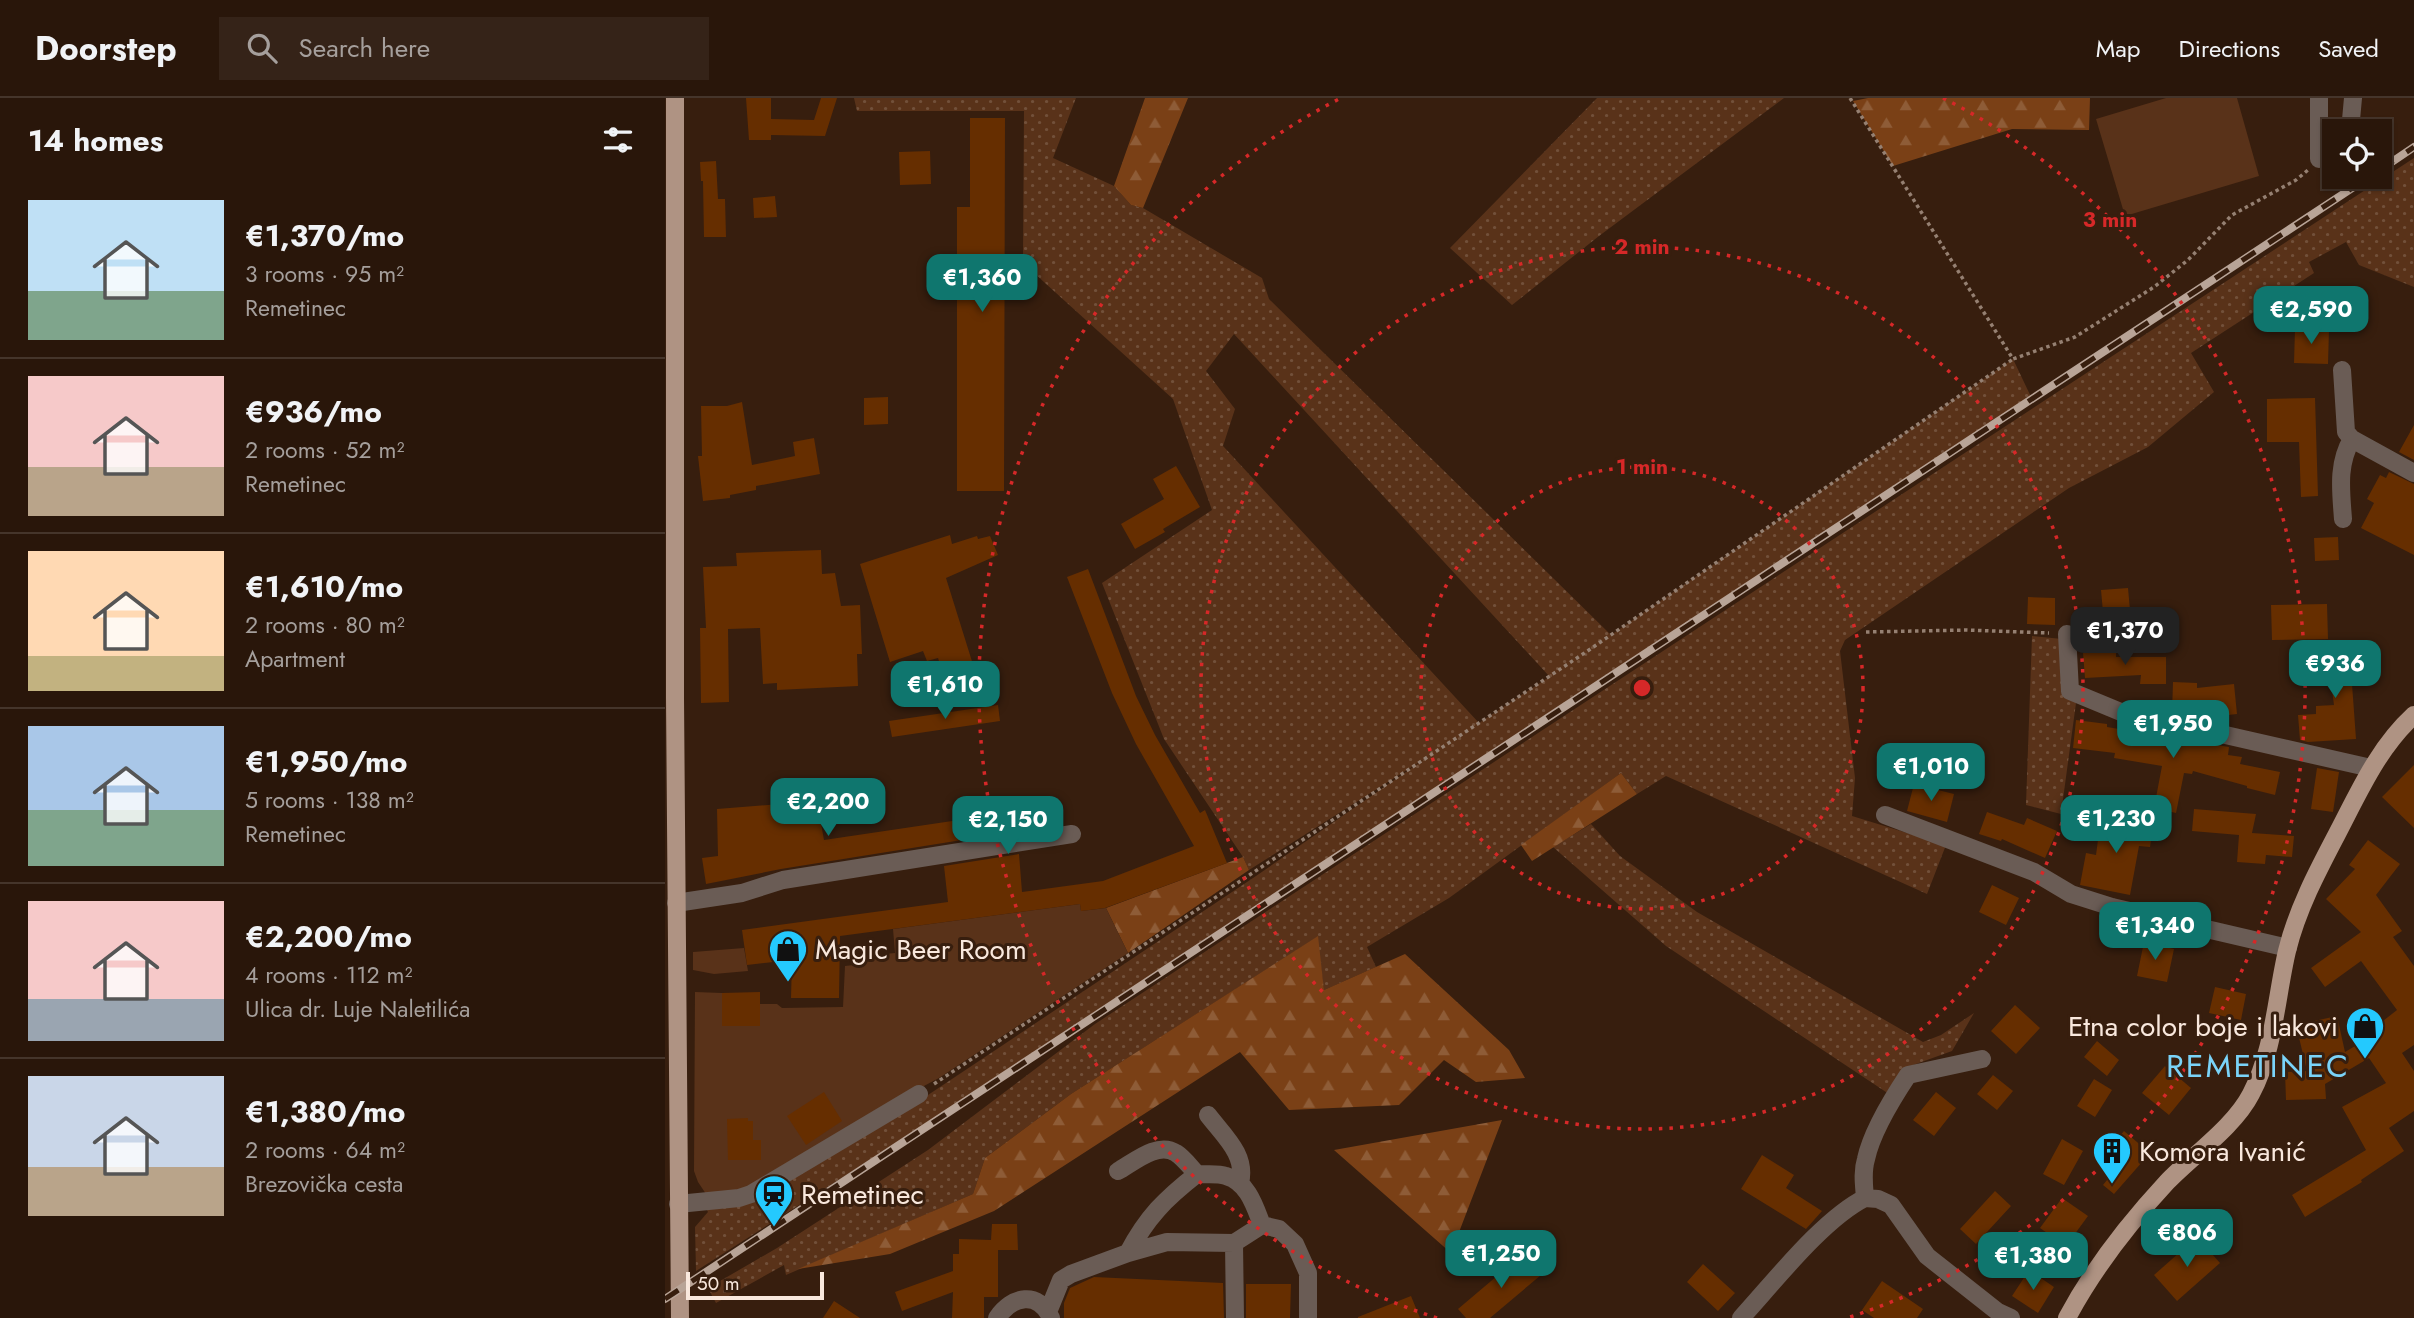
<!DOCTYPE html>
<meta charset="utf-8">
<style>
:root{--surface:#29160a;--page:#352318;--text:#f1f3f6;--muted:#a59f9c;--line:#45352b;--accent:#0f766e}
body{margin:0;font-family:Jost,sans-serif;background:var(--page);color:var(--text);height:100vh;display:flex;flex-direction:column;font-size:26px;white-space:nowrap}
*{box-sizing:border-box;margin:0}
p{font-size:23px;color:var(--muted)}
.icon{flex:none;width:38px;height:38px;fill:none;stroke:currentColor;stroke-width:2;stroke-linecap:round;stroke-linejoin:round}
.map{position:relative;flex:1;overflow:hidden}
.drawer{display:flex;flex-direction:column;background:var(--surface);width:665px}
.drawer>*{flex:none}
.fabs{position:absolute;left:1657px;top:21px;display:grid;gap:14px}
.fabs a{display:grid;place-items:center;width:70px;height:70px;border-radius:0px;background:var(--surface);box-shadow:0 2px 5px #0004,0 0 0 2px var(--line);font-size:35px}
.scale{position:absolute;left:21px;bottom:18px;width:138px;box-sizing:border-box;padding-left:7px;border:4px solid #f9e8dd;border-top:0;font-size:19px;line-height:24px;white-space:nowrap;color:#f9e8dd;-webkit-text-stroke:5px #371e0e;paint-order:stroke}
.price{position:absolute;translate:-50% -60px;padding:0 16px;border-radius:14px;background:var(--accent);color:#fff;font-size:23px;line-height:46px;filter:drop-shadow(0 2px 4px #0008)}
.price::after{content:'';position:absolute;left:50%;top:42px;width:21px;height:16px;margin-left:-10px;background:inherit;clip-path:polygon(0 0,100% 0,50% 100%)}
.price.selected{background:#222;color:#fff}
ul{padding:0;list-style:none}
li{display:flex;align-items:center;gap:21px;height:175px;padding:0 28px}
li+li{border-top:2px solid var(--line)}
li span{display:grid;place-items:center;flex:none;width:196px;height:140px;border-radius:0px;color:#555}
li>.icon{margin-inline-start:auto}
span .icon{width:84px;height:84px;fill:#fffc;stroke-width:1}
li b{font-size:30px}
h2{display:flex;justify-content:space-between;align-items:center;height:84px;padding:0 28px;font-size:30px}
header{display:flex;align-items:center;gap:42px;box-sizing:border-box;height:98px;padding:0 35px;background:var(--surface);border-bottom:2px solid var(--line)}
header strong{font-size:33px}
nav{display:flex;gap:38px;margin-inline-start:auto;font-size:24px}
.search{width:490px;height:63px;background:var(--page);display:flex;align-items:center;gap:18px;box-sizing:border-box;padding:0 24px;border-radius:0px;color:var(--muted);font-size:26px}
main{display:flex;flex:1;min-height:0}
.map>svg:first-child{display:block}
.grass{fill:url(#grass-dots);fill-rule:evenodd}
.forest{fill:url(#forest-firs)}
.garden{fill:#593219}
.building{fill:#662e00}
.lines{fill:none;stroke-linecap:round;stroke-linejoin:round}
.path{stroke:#958072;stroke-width:3.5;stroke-dasharray:3.5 3.5;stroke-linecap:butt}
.minor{stroke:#6a5c55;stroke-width:18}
.major{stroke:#af9383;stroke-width:18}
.rail-casing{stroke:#b8a497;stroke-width:8}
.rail{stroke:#371e0e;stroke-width:5;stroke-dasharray:16;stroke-linecap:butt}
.ring{fill:none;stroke:#d62828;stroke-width:3.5;stroke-dasharray:3.5 7}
.labels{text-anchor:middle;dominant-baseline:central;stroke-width:6;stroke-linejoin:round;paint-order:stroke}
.poi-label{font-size:28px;fill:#f9e8dd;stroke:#371e0e;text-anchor:start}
.quarter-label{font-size:32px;letter-spacing:2px;fill:#7ad3f8;stroke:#371e0e}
.centre{fill:#d62828;stroke:#371e0e;stroke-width:3.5}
.ring-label{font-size:21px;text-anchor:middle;font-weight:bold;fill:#d62828;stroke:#371e0e;stroke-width:6;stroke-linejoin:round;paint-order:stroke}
</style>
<header>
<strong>Doorstep</strong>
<div class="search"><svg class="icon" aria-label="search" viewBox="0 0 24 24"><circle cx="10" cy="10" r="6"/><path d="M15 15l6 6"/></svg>Search here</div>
<nav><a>Map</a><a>Directions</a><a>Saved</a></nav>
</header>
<main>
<section class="drawer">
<h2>14 homes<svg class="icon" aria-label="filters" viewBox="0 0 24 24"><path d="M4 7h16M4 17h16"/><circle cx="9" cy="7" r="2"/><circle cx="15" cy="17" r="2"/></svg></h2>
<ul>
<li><span style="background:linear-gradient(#bfe0f5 65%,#7fa58c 0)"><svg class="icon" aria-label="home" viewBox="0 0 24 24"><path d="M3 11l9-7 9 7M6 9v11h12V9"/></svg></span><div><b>€1,370/mo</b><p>3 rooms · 95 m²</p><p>Remetinec</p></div></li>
<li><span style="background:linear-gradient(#f6c9c9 65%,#b9a48a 0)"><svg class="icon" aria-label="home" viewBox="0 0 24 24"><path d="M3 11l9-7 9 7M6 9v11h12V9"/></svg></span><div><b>€936/mo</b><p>2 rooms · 52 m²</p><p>Remetinec</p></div></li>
<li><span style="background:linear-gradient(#ffd9b3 75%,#c2b280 0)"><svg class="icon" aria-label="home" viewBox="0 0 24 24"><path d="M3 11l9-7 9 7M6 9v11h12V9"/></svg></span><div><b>€1,610/mo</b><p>2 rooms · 80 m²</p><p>Apartment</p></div></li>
<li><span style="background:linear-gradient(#a9c7e8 60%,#7fa58c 0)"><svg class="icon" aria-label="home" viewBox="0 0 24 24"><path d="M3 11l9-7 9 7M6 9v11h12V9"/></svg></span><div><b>€1,950/mo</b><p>5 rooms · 138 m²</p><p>Remetinec</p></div></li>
<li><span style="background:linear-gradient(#f6c9c9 70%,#9aa5b1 0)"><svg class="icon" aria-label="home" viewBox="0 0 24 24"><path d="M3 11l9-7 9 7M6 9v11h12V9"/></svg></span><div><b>€2,200/mo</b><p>4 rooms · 112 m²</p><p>Ulica dr. Luje Naletilića</p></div></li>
<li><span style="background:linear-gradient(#c9d6e8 65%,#b9a48a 0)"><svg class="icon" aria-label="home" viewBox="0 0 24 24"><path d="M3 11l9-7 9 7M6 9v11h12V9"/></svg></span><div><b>€1,380/mo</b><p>2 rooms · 64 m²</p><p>Brezovička cesta</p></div></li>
</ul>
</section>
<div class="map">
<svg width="1749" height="1220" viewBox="0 0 1749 1220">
<defs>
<pattern id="grass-dots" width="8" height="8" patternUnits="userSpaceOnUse" patternTransform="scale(1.75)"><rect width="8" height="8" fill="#593219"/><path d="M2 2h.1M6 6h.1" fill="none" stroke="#72503a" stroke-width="1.8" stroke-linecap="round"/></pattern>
<pattern id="forest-firs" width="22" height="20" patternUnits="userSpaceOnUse" patternTransform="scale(1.75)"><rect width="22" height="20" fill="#7a4016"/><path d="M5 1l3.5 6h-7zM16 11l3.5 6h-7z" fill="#8e5c37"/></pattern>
</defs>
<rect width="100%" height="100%" fill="#371e0e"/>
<path class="grass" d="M 189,0 L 411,0 L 388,60 L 449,88 L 466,107 L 478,110 L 597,180 L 604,201 L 946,537 L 1348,261 L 1367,301 L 372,955 L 31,1173 L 30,1129 L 43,1114 L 41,1110 L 251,1005 L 591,778 L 764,658 L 584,772 L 578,759 L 499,641 L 437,485 L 547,412 L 508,301 L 358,165 L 359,13 L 192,13 ZM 569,236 L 884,578 L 884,579 L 814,625 L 558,348 L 570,311 L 541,273 Z
M 932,0 L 1119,0 L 934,138 L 847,207 L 785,150 Z
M 1749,60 L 1749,189 L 1694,167 L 1681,144 L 1644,164 L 1649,175 L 1526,255 L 1549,294 L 1483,349 L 1404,390 L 1180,542 L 1175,553 L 1190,680 L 1187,718 L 1281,747 L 1262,796 L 1001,678 L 972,696 L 956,675 L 784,800 L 702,849 L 711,869 L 659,892 L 652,839 L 406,996 L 320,1060 L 308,1096 L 121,1177 L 119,1167 L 51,1205 L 43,1190 L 112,1150 L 263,1052 L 430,926 Z
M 1367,538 L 1397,541 L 1399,595 L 1411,605 L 1396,716 L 1361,707 Z
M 926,726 L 955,758 L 1032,814 L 1258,944 L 1276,937 L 1309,915 L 1287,953 L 1237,971 L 1224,996 L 1001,848 L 888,749 Z"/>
<path class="forest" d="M 480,0 L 523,0 L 478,110 L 466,107 L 449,88 Z
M 1203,0 L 1425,0 L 1424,32 L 1347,31 L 1228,68 L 1188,3 Z
M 956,675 L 972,696 L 867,763 L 856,747 Z
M 578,759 L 584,772 L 463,855 L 441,810 Z
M 653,838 L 659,892 L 740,856 L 844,952 L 860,980 L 811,984 L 779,962 L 734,1007 L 624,1012 L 575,954 L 329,1113 L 225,1156 L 133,1171 L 308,1096 L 320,1060 L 406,996 Z
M 837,1022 L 786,1155 L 669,1052 Z"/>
<path class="garden" d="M 1501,0 L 1572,0 L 1594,78 L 1460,118 L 1431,21 Z
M 415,806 L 416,813 L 441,810 L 463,855 L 274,980 L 210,1014 L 74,1096 L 41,1096 L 33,1084 L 29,1073 L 30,894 L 57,895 L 57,928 L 94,928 L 95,906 L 112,906 L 117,910 L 178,909 L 180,868 L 189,867 L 189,859 L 230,855 L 228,831 Z
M 79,850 L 83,873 L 49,876 L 28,872 L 28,854 Z"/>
<path class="building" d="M 81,0 L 106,0 L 106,21 L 149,22 L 156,0 L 172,0 L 160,38 L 106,37 L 106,42 L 84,42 Z
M 305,20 L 340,20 L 339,393 L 292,393 L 292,109 L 305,109 Z
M 265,53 L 266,86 L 235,87 L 234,54 Z
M 51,63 L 53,101 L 60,101 L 61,139 L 39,139 L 38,83 L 36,83 L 35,64 Z
M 110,98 L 112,119 L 89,120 L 88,100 Z
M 1630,231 L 1664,232 L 1663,266 L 1629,265 Z
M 223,299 L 223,326 L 199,327 L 199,300 Z
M 1650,300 L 1653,398 L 1636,399 L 1634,344 L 1602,344 L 1602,301 Z
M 77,304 L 87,367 L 130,358 L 128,344 L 149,340 L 155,376 L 91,388 L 91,392 L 65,397 L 65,400 L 38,403 L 33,358 L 37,358 L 36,308 L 62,308 Z
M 1749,327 L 1749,362 L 1734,354 Z
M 511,368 L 535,409 L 498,431 L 500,434 L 470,451 L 456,426 L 499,401 L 488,381 Z
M 1724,374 L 1749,386 L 1749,457 L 1696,430 L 1709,405 L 1702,401 L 1715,377 L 1721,380 Z
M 285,437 L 287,446 L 312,438 L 313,441 L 325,438 L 333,457 L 281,480 L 310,573 L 280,582 L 273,560 L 262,563 L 258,553 L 225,564 L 195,466 Z
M 1673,439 L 1674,462 L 1650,463 L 1649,440 Z
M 156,452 L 157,476 L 170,475 L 176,508 L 195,507 L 197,556 L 192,556 L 193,588 L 112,592 L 112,585 L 98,586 L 95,530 L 63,531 L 64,604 L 36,605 L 35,530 L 41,530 L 38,469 L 72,468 L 71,455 Z
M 423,471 L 471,598 L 490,637 L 535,715 L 540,712 L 562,765 L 440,810 L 416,813 L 415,806 L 175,838 L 174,900 L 126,900 L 127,862 L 82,867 L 77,832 L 283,804 L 279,768 L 354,756 L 357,794 L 438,783 L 529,748 L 471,646 L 447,595 L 402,479 Z
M 1463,490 L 1465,512 L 1438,514 L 1436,492 Z
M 1363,499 L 1390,500 L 1390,527 L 1362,526 Z
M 1662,506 L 1663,541 L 1607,542 L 1606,507 Z
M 1689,544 L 1695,584 L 1687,586 L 1691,641 L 1643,644 L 1635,642 L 1633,617 L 1651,616 L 1651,608 L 1669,607 L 1661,549 Z
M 1451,553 L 1451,559 L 1501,559 L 1501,586 L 1475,586 L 1476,577 L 1420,580 L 1418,555 Z
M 1508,584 L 1532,585 L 1532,590 L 1569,586 L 1572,616 L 1537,620 L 1507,615 Z
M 333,607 L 335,623 L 227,639 L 224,623 Z
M 1411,622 L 1442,626 L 1442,629 L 1564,649 L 1563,657 L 1577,659 L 1575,666 L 1615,674 L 1610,697 L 1582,690 L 1582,688 L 1528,673 L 1527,676 L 1519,675 L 1511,715 L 1489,710 L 1497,668 L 1449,660 L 1450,655 L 1408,650 Z
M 1749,667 L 1749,730 L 1717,699 Z
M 1652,670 L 1674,674 L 1668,714 L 1646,711 Z
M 1249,686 L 1289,696 L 1282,724 L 1242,713 Z
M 152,703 L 159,742 L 375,710 L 378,729 L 116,771 L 41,786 L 37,760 L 53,758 L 52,711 Z
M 1529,711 L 1591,716 L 1587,735 L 1629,738 L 1627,759 L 1601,757 L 1600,766 L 1572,764 L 1574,737 L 1527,733 Z
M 1322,714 L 1359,727 L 1362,720 L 1392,733 L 1380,760 L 1337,741 L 1336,743 L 1314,736 Z
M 1436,719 L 1488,726 L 1485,749 L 1474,748 L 1465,797 L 1415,787 L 1421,755 L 1431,757 Z
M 1703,742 L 1735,766 L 1711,797 L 1737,833 L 1728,839 L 1749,868 L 1749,947 L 1737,955 L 1749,973 L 1749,1013 L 1724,1030 L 1739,1053 L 1696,1082 L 1697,1084 L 1640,1119 L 1627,1097 L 1701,1052 L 1677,1009 L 1721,985 L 1704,960 L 1660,986 L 1661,1001 L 1621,1002 L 1620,974 L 1642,973 L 1631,927 L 1672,918 L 1680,954 L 1712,935 L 1709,930 L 1732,912 L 1696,863 L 1660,889 L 1646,870 L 1696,834 L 1661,801 L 1690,771 L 1684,767 Z
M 1327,787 L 1354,800 L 1341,827 L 1314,814 Z
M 1479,844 L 1509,851 L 1502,884 L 1472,878 Z
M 1550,889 L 1581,896 L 1576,922 L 1544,915 Z
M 95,894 L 95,928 L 57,928 L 57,895 Z
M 1350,907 L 1375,930 L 1351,956 L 1326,933 Z
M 1432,943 L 1454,962 L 1442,978 L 1419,959 Z
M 1500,968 L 1526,990 L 1504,1017 L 1477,995 Z
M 1328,977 L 1348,993 L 1332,1012 L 1312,996 Z
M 1429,981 L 1447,992 L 1430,1019 L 1412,1008 Z
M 159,994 L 177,1023 L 141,1047 L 122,1018 Z
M 1271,994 L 1291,1010 L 1269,1038 L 1248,1022 Z
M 83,1020 L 83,1023 L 88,1023 L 88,1042 L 96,1042 L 96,1062 L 63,1062 L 62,1021 Z
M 1459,1033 L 1485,1055 L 1449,1096 L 1438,1087 L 1450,1072 L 1436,1060 Z
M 1397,1041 L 1418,1053 L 1399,1087 L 1378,1076 Z
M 1097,1057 L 1129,1077 L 1121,1090 L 1157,1113 L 1141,1131 L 1076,1091 Z
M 1330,1093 L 1346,1108 L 1311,1146 L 1295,1131 Z
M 1397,1100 L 1423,1118 L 1401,1148 L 1375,1130 Z
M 327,1126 L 352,1126 L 353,1152 L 333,1152 L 333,1199 L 319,1199 L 319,1220 L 287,1220 L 288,1194 L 237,1213 L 230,1194 L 288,1173 L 288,1156 L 294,1156 L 294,1141 L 326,1142 Z
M 1532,1139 L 1555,1165 L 1512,1203 L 1489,1177 Z
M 858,1156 L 876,1177 L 825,1220 L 801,1220 L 793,1211 Z
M 1038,1166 L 1070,1195 L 1053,1213 L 1022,1184 Z
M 1364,1172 L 1389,1189 L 1373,1215 L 1347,1198 Z
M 429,1179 L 558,1185 L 559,1220 L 399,1220 L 399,1205 L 405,1190 Z
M 1217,1183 L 1258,1211 L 1252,1220 L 1209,1220 L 1197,1212 Z
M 581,1186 L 626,1186 L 625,1220 L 581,1220 Z
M 746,1198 L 755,1220 L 693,1220 L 693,1219 Z
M 169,1203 L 195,1220 L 158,1220 Z"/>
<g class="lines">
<path class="path" d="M 1185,0 L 1348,261 L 1410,239 L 1489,189 L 1523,162 L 1567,117 L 1631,82 L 1643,72
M 1201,534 L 1302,532 L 1384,535
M 269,986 L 921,554 L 1348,261"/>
<path class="minor" d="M 1654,0 L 1654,61
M 1685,33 L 1688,0
M 1677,272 L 1681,334 L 1687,341 L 1749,375
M 1678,421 C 1676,393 1672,366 1687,341
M 1402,536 L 1405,593 L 1463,617 L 1495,625 L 1543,633 L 1706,670
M 1220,717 L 1369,774 L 1406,796 L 1447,809 L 1623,850
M 11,805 L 77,795 L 118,782 L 407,736
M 543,1017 C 559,1038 582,1057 575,1085
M 453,1073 C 469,1064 493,1043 511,1055 C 519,1060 526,1070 532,1076 C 541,1077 552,1075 561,1078 C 583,1084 590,1109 597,1127
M 1200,1100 L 1213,1101 L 1226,1107 L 1262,1158 L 1333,1214 L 1346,1220
M 13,1106 L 74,1100 L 86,1096 L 254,996
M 463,1155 C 482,1119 500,1101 532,1076
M 383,1214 L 396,1182 L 406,1176 L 463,1155 L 502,1144 L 569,1145
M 332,1220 C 347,1198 373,1192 386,1220
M 570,1220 L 569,1145 L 597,1127 L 614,1131 L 630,1146 L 643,1175 L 643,1220
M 1076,1220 C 1109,1184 1158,1121 1200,1100 C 1199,1087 1197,1074 1201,1061 C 1207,1033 1227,1001 1243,977 L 1317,961"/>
<path class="major" d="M 10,0 L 10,600 L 15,1220
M 1402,1220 C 1428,1171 1464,1125 1502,1084 C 1528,1057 1569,1029 1586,996 C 1609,953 1611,900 1622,853 C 1632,812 1652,774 1672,736 C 1694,694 1713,650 1749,617"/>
<g class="rail-casing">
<path id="rail" d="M 1715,72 L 1749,49
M 0,1201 L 1704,79"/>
</g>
<use href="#rail" class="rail"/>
</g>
<g class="ring">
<circle cx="977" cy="590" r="221"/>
<circle cx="977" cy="590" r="441"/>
<path d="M772 1220A662 662 0 0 1 676 0M1278 0A662 662 0 0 1 1182 1220"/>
</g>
<defs>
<g id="shop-pin" transform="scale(2.0125)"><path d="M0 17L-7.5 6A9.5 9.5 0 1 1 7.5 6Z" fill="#24c9fe" stroke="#371e0e"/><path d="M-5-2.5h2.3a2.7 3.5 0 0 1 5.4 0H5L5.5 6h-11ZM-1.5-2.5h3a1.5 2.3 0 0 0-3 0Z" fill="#111"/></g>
<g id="building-pin" transform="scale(2.0125)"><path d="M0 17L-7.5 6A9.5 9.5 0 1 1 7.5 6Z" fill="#24c9fe" stroke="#371e0e"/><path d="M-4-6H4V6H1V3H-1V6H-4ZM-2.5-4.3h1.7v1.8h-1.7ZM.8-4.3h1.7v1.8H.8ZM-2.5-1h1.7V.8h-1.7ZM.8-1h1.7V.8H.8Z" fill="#111"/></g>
<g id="station-pin" transform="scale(2.0125)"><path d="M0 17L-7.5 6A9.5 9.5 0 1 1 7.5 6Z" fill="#24c9fe" stroke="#371e0e"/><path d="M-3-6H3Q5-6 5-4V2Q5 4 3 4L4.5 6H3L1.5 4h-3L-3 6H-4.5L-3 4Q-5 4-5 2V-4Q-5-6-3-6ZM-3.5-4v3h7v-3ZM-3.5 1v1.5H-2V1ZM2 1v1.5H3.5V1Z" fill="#111"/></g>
</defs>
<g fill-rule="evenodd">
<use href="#shop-pin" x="123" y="851"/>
<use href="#shop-pin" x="1700" y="928"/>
<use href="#building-pin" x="1447" y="1053"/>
<use href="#station-pin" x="109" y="1096"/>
</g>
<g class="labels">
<g class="poi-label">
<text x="150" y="851">Magic Beer Room</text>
<text x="1673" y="928" text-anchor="end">Etna color boje i lakovi</text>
<text x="1474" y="1053">Komora Ivanić</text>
<text x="136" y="1096">Remetinec</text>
</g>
<g class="quarter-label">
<text x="1593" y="968">REMETINEC</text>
</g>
</g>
<circle cx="977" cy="590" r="10" class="centre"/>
<g class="ring-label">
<text x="1445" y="129">3 min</text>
<text x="977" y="156">2 min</text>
<text x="977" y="376">1 min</text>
</g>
</svg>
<div class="fabs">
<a><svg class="icon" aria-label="locate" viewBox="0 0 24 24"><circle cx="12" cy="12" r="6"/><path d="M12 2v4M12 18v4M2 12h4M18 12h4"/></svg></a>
</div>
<div class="scale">50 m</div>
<b class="price" style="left:317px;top:216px">€1,360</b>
<b class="price" style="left:1646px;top:248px">€2,590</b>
<b class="price selected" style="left:1460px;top:569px">€1,370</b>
<b class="price" style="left:1670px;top:602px">€936</b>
<b class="price" style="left:280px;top:623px">€1,610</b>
<b class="price" style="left:1508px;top:662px">€1,950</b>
<b class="price" style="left:1266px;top:705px">€1,010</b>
<b class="price" style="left:163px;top:740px">€2,200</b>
<b class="price" style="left:1451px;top:757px">€1,230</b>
<b class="price" style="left:343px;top:758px">€2,150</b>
<b class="price" style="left:1490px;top:864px">€1,340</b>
<b class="price" style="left:1522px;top:1171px">€806</b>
<b class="price" style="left:836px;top:1192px">€1,250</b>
<b class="price" style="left:1368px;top:1194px">€1,380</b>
</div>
</main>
